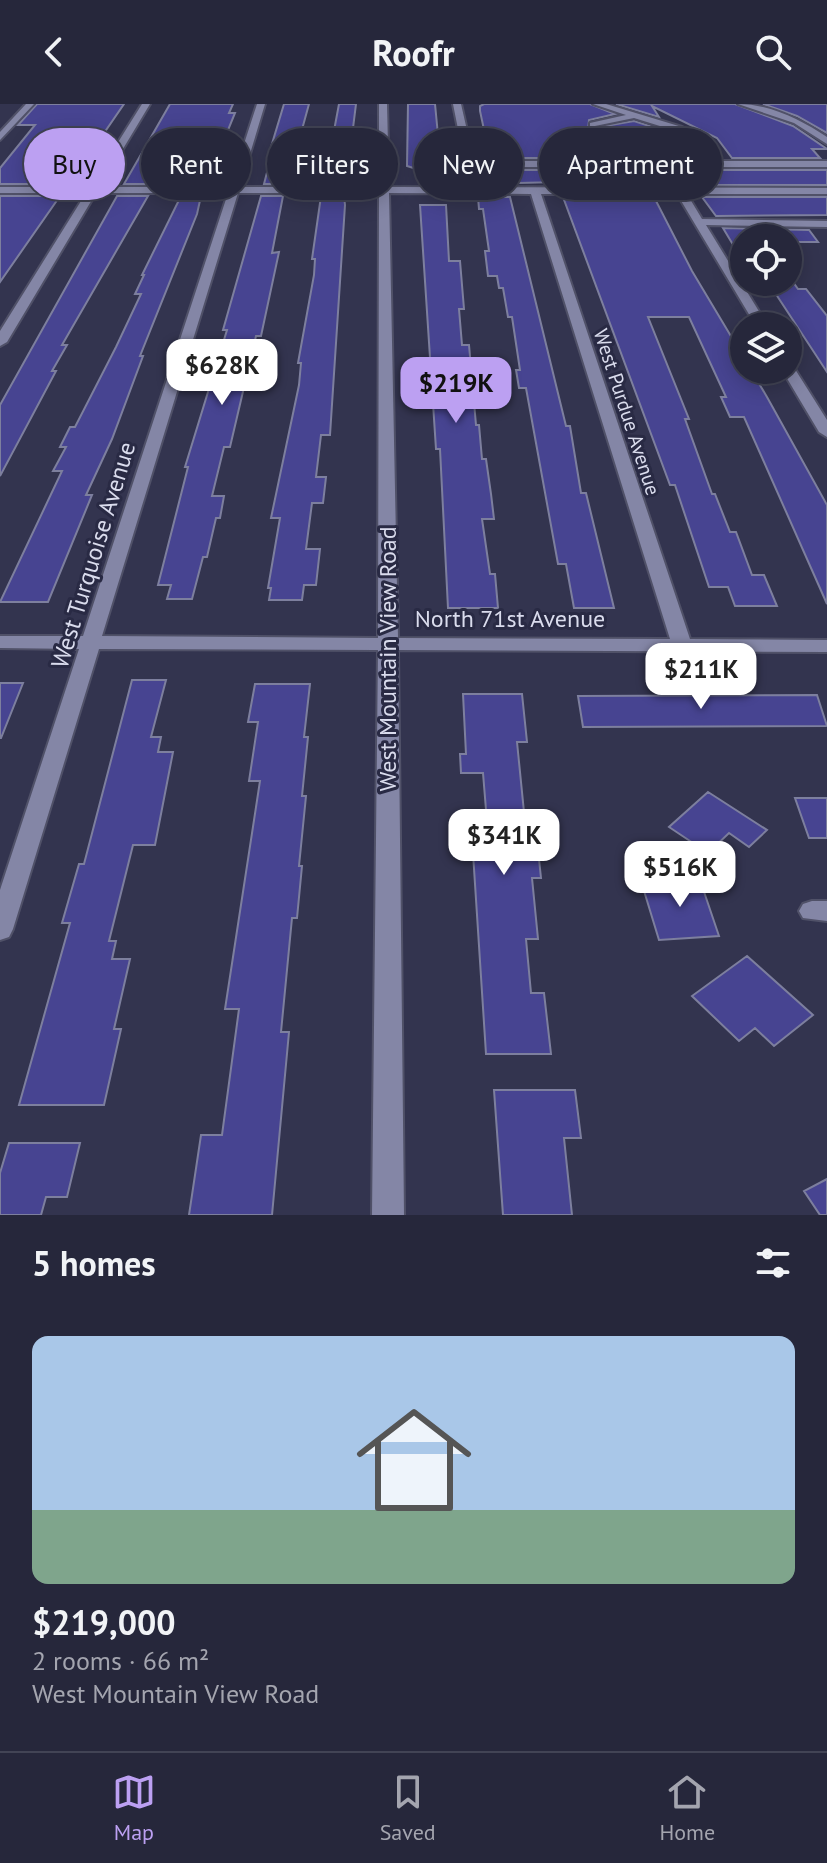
<!DOCTYPE html>
<meta charset="utf-8">
<style>
:root{--surface:#26273b;--page:#323346;--text:#f1f3f6;--muted:#a4a5af;--line:#424455;--accent:#bca0f2}
body{margin:0;font-family:"PT Sans",sans-serif;background:var(--page);color:var(--text);height:100vh;display:flex;flex-direction:column;font-size:30px;white-space:nowrap}
*{box-sizing:border-box;margin:0}
p{font-size:26px;color:var(--muted)}
.icon{flex:none;width:44px;height:44px;fill:none;stroke:currentColor;stroke-width:2;stroke-linecap:round;stroke-linejoin:round}
.map{position:relative;height:1111px;overflow:hidden}
.sheet{display:flex;flex-direction:column;background:var(--surface);flex:1}
.sheet>*{flex:none}
.guide{position:absolute;left:24px;top:24px;width:780px;height:72px;display:flex;gap:16px}
.controls{position:absolute;left:730px;top:120px;display:grid;gap:16px}
.controls a{display:grid;place-items:center;width:72px;height:72px;border-radius:50%;background:var(--surface);box-shadow:0 4px 20px #0003,0 0 0 2px var(--line);font-size:40px}
.price{position:absolute;translate:-50% -68px;padding:0 18px;border-radius:16px;background:#fff;color:#222;font-size:26px;line-height:52px;filter:drop-shadow(0 2px 4px #0008)}
.price::after{content:'';position:absolute;left:50%;top:48px;width:24px;height:18px;margin-left:-12px;background:inherit;clip-path:polygon(0 0,100% 0,50% 100%)}
.price.selected{background:var(--accent);color:#111}
ul{padding:0;list-style:none}
li{display:grid;align-content:center;gap:16px;height:424px;padding:0 32px}
li+li{border-top:2px solid var(--line)}
li span{display:grid;place-items:center;height:248px;border-radius:16px;color:#555}
li>.icon{margin-inline-start:auto}
span .icon{width:144px;height:144px;fill:#fffc;stroke-width:1}
li b{font-size:34px}
h2{display:flex;justify-content:space-between;align-items:center;height:96px;padding:0 32px;font-size:34px}
.tag{padding:0 28px;border-radius:36px;background:var(--surface);box-shadow:0 4px 20px #0003,0 0 0 2px var(--line);font-size:28px;line-height:72px}
.tag.selected{background:var(--accent);color:#111}
header{display:flex;justify-content:space-between;align-items:center;height:104px;padding:0 32px;background:var(--surface);font-size:36px;font-weight:700}
.tabs{display:flex;justify-content:space-around;align-items:center;height:112px;border-top:2px solid var(--line);background:var(--surface);font-size:22px;color:var(--muted)}
.tabs a{display:grid;justify-items:center;gap:4px}
.tabs .selected{color:var(--accent)}
.map>svg:first-child{display:block}
.building{fill:#474491;stroke:#7d7f9e;stroke-width:2}
.lines{fill:none;stroke-linecap:round;stroke-linejoin:round}
.minor-casing{stroke:#505168;stroke-width:4}
.minor{fill:#8486a6;fill-rule:evenodd}
.labels{text-anchor:middle;dominant-baseline:central;stroke-width:6;stroke-linejoin:round;paint-order:stroke}
.far-street-label{font-size:20px;fill:#dadced;stroke:#292a44}
.street-label{font-size:24px;fill:#dadced;stroke:#292a44}
</style>
<header><svg class="icon" aria-label="back" viewBox="0 0 24 24"><path d="M15 5l-7 7 7 7"/></svg>Roofr<svg class="icon" aria-label="search" viewBox="0 0 24 24"><circle cx="10" cy="10" r="6"/><path d="M15 15l6 6"/></svg></header>
<div class="map">
<svg width="827" height="1111" viewBox="0 0 827 1111">
<rect width="100%" height="100%" fill="#33344f"/>
<path class="building" d="M 37,0 L 124,0 L 69,80 L 0,80 L 0,64 L 35,21 L 18,21 Z
M 170,0 L 233,0 L 229,9 L 235,9 L 206,80 L 186,80 L 188,77 L 164,64 L 155,80 L 124,80 Z
M 284,0 L 309,0 L 287,80 L 264,80 L 271,53 L 268,53 Z
M 339,0 L 356,0 L 346,80 L 324,80 Z
M 408,0 L 435,0 L 442,73 L 407,62 Z
M 484,0 L 590,0 L 615,10 L 589,16 L 588,25 L 634,17 L 668,28 L 684,54 L 490,54 L 480,7 L 480,2 Z
M 616,0 L 735,0 L 793,22 L 827,45 L 812,45 L 820,54 L 732,54 L 717,34 L 652,2 L 659,13 Z
M 763,0 L 827,0 L 827,29 L 797,12 Z
M 493,66 L 827,66 L 827,81 L 695,81 L 693,77 L 646,77 L 648,81 L 559,80 L 558,78 L 476,80 L 474,67 Z
M 0,92 L 60,92 L 0,178 Z
M 117,92 L 148,92 L 62,241 L 67,241 L 52,267 L 56,267 L 0,372 L 0,301 Z
M 181,92 L 201,92 L 197,110 L 140,252 L 143,252 L 112,335 L 86,391 L 92,391 L 48,498 L 0,498 L 62,367 L 53,367 L 66,343 L 60,343 L 70,323 L 75,323 L 116,243 L 141,190 L 135,190 L 144,171 L 142,171 Z
M 261,92 L 283,92 L 272,149 L 279,148 L 261,232 L 256,232 L 230,343 L 224,343 L 212,392 L 224,392 L 220,414 L 216,414 L 207,453 L 203,453 L 192,495 L 167,495 L 171,481 L 158,481 L 188,363 L 185,363 L 227,226 L 223,226 Z
M 321,92 L 344,92 L 345,101 L 330,331 L 321,331 L 316,373 L 326,373 L 323,399 L 312,399 L 306,445 L 320,445 L 316,481 L 304,481 L 302,496 L 269,496 L 271,484 L 268,484 L 280,414 L 271,414 L 299,281 L 301,259 L 298,259 L 314,171 L 315,155 L 312,155 Z
M 478,93 L 510,93 L 566,322 L 570,322 L 581,389 L 586,389 L 614,504 L 574,504 L 566,460 L 558,460 L 526,284 L 519,284 L 516,266 L 520,266 L 512,213 L 508,213 L 503,184 L 499,184 L 497,172 L 488,172 L 485,147 L 489,147 L 483,105 L 479,105 Z
M 563,93 L 654,93 L 692,167 L 744,254 L 744,266 L 751,266 L 767,293 L 827,401 L 827,500 L 744,313 L 730,313 L 721,293 L 726,293 L 689,213 L 648,213 L 689,315 L 685,315 L 712,390 L 715,390 L 730,428 L 736,428 L 752,471 L 764,471 L 777,502 L 735,502 L 728,483 L 709,483 L 675,381 L 670,381 Z
M 702,93 L 827,93 L 827,111 L 716,112 Z
M 420,101 L 446,101 L 449,157 L 460,157 L 464,205 L 459,205 L 462,241 L 469,241 L 476,321 L 479,321 L 482,355 L 486,355 L 491,390 L 494,415 L 482,415 L 490,470 L 495,470 L 498,504 L 448,504 L 440,345 L 436,345 Z
M 723,124 L 809,126 L 818,138 L 788,138 L 788,134 L 744,134 L 744,159 Z
M 768,178 L 793,178 L 798,185 L 806,185 L 827,212 L 827,268 Z
M 132,576 L 166,576 L 151,633 L 161,633 L 158,648 L 173,648 L 155,741 L 133,741 L 109,837 L 116,837 L 112,855 L 130,855 L 114,925 L 121,925 L 104,1001 L 19,1001 L 70,819 L 62,819 L 79,760 L 84,760 Z
M 0,579 L 23,579 L 1,634 L 0,634 Z
M 255,580 L 310,580 L 304,633 L 308,633 L 302,692 L 306,692 L 299,762 L 302,762 L 297,814 L 292,814 L 281,928 L 289,928 L 272,1111 L 189,1111 L 201,1031 L 222,1031 L 239,905 L 225,905 L 260,677 L 249,677 L 258,618 L 248,618 Z
M 463,590 L 522,590 L 527,638 L 517,638 L 525,718 L 535,718 L 541,774 L 532,774 L 538,835 L 526,835 L 531,889 L 544,889 L 551,950 L 486,950 L 471,718 L 487,718 L 483,669 L 461,669 L 460,650 L 466,650 Z
M 817,591 L 827,622 L 583,623 L 578,592 Z
M 708,688 L 767,726 L 749,743 L 729,729 L 708,749 L 669,723 Z
M 795,694 L 827,694 L 827,734 L 809,734 Z
M 699,773 L 719,832 L 659,836 L 641,777 Z
M 747,852 L 813,911 L 774,942 L 755,924 L 739,937 L 692,892 Z
M 494,986 L 575,986 L 581,1034 L 564,1034 L 572,1111 L 503,1111 Z
M 9,1039 L 80,1039 L 67,1093 L 46,1093 L 41,1111 L 0,1111 L 0,1069 Z
M 827,1075 L 827,1111 L 820,1111 L 804,1087 Z"/>
<g class="lines">
<g class="minor-casing">
<path id="minor" d="M 26,0 L 34,0 L 0,36 L 0,28 Z
M 142,0 L 150,0 L 100,83 L 230,83 L 257,0 L 265,0 L 240,83 L 379,83 L 379,0 L 387,0 L 389,83 L 827,84 L 827,90 L 687,90 L 702,115 L 827,117 L 827,123 L 706,121 L 768,222 L 756,222 L 677,90 L 541,90 L 690,535 L 827,536 L 827,548 L 398,546 L 404,1111 L 372,1111 L 378,546 L 99,545 L 13,825 L 9,833 L 0,836 L 0,786 L 79,545 L 0,544 L 0,532 L 83,532 L 228,89 L 96,89 L 7,238 L 0,242 L 0,227 L 86,89 L 0,89 L 0,83 L 90,83 ZM 238,89 L 379,89 L 378,534 L 102,532 ZM 389,89 L 531,90 L 670,535 L 398,534 Z
M 453,0 L 461,0 L 474,57 L 706,57 L 690,35 L 676,27 L 634,14 L 590,23 L 590,19 L 626,11 L 593,0 L 606,0 L 682,23 L 696,31 L 716,57 L 827,57 L 827,63 L 470,63 L 465,60 Z
M 738,0 C 770,0 801,16 827,33 L 827,40 L 794,19 Z
M 788,261 L 793,262 L 827,316 L 827,333 L 819,328 L 782,266 L 788,266 Z
M 812,797 L 827,797 L 827,817 L 803,814 L 799,807 L 803,800 Z"/>
</g>
<use href="#minor" class="minor"/>
</g>
<g class="labels">
<g class="far-street-label">
<text transform="translate(627 308) rotate(72)">West Purdue Avenue</text>
</g>
<g class="street-label">
<text transform="translate(93 451) rotate(-73)">West Turquoise Avenue</text>
<text x="510" y="514">North 71st Avenue</text>
<text transform="translate(387 555) rotate(-90)">West Mountain View Road</text>
</g>
</g>
</svg>
<div class="controls">
<a><svg class="icon" aria-label="locate" viewBox="0 0 24 24"><circle cx="12" cy="12" r="6"/><path d="M12 2v4M12 18v4M2 12h4M18 12h4"/></svg></a>
<a><svg class="icon" aria-label="layers" viewBox="0 0 24 24"><path d="M12 4l9 5-9 5-9-5zM3 14l9 5 9-5"/></svg></a>
</div>
<b class="price" style="left:222px;top:303px">$628K</b>
<b class="price selected" style="left:456px;top:321px">$219K</b>
<b class="price" style="left:701px;top:607px">$211K</b>
<b class="price" style="left:504px;top:773px">$341K</b>
<b class="price" style="left:680px;top:805px">$516K</b>
<div class="guide">
<a class="tag selected">Buy</a>
<a class="tag">Rent</a>
<a class="tag">Filters</a>
<a class="tag">New</a>
<a class="tag">Apartment</a>
</div>
</div>
<section class="sheet">
<h2>5 homes<svg class="icon" aria-label="filters" viewBox="0 0 24 24"><path d="M4 7h16M4 17h16"/><circle cx="9" cy="7" r="2"/><circle cx="15" cy="17" r="2"/></svg></h2>
<ul>
<li><span style="background:linear-gradient(#a9c7e8 70%,#7fa58c 0)"><svg class="icon" aria-label="home" viewBox="0 0 24 24"><path d="M3 11l9-7 9 7M6 9v11h12V9"/></svg></span><div><b>$219,000</b><p>2 rooms · 66 m²</p><p>West Mountain View Road</p></div></li>
</ul>
</section>
<nav class="tabs">
<a class="selected"><svg class="icon" aria-label="map" viewBox="0 0 24 24"><path d="M3 6l6-2 6 2 6-2v14l-6 2-6-2-6 2zM9 4v14M15 6v14"/></svg>Map</a>
<a><svg class="icon" aria-label="saved" viewBox="0 0 24 24"><path d="M7 4h10v16l-5-4-5 4z"/></svg>Saved</a>
<a><svg class="icon" aria-label="home" viewBox="0 0 24 24"><path d="M3 11l9-7 9 7M6 9v11h12V9"/></svg>Home</a>
</nav>
